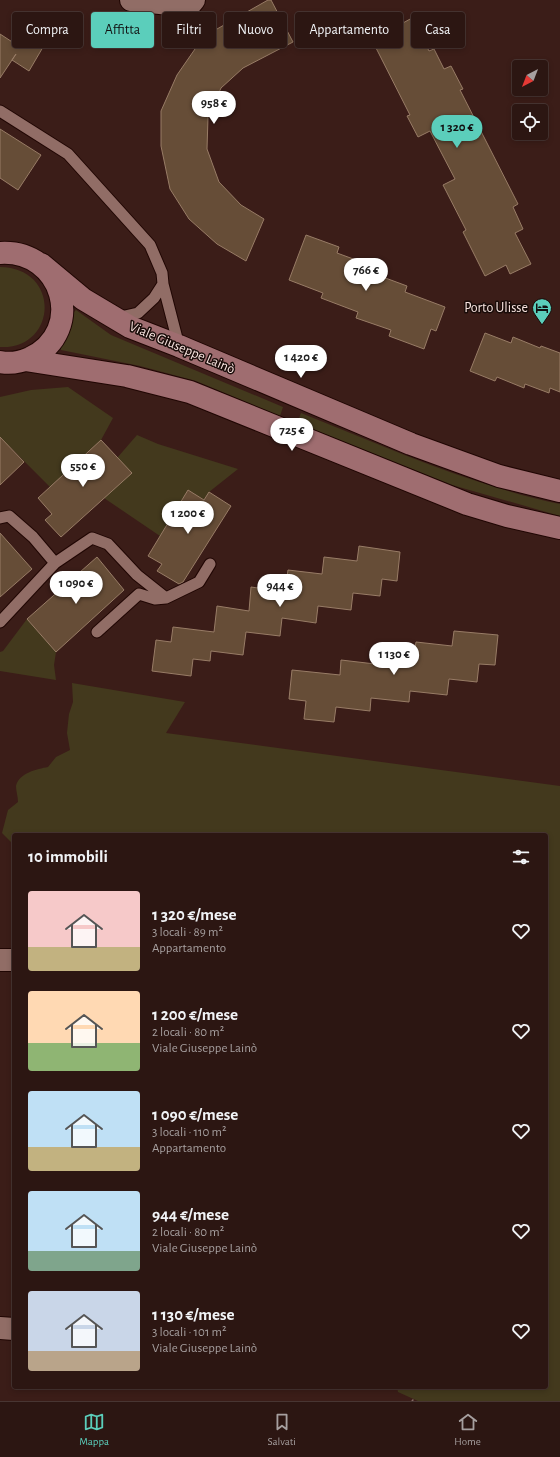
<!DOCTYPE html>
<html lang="it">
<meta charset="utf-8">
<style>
:root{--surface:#2c1612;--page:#341f1b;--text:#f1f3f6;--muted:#a69f9f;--line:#483532;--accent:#5bcebb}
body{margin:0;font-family:"Alegreya Sans",sans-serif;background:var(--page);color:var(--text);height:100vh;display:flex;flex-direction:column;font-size:15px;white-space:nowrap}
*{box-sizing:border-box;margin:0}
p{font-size:13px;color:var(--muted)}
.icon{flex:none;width:22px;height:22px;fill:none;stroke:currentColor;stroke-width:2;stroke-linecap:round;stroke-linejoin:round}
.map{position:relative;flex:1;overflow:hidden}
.panel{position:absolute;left:12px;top:833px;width:536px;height:556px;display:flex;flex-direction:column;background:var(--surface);border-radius:4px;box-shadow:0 2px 6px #0003,0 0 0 1px var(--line)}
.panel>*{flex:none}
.hud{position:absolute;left:12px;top:12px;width:536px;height:36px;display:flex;gap:8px}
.needle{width:26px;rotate:222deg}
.fabs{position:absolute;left:512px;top:60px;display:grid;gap:8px}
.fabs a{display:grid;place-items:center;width:36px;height:36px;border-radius:4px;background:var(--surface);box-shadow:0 2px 6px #0003,0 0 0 1px var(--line);font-size:20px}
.price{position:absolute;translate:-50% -34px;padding:0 9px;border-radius:14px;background:#fff;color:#222;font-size:13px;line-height:26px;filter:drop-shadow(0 1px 2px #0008)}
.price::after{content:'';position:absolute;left:50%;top:24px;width:12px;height:9px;margin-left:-6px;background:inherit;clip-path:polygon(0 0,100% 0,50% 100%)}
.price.current{background:var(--accent);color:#111}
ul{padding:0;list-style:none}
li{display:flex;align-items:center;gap:12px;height:100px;padding:0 16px}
li span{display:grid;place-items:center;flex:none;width:112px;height:80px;border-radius:4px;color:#555}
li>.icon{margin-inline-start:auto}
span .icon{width:48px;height:48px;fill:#fffc;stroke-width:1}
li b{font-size:17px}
h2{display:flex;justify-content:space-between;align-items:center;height:48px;padding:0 16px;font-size:17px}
.tag{padding:0 14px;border-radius:4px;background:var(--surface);box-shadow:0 2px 6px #0003,0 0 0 1px var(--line);font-size:14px;line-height:36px}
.tag.current{background:var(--accent);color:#111}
.tabs{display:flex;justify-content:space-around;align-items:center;height:56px;border-top:1px solid var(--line);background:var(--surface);font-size:11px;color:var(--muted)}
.tabs a{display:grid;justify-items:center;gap:2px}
.tabs .current{color:var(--accent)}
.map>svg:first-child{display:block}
.green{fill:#43391d}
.building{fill:#664d37;stroke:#987c66}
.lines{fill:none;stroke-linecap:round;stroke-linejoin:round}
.service-casing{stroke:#200603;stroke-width:13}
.minor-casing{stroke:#200603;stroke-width:24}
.secondary-casing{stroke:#200603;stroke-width:24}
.path{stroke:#856b66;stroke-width:2.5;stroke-dasharray:3 3;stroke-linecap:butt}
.service{stroke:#916d66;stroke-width:11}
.minor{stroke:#916d66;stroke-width:22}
.secondary{stroke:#9f6d70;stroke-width:22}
.labels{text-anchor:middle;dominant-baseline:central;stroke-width:3;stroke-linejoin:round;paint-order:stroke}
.poi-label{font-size:14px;fill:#f7e2de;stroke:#190c09;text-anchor:end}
.street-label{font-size:14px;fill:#f7e2de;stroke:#190c09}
</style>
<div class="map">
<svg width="560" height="1401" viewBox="0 0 560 1401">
<rect width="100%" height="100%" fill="#3b1d18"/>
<path class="green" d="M 0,267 C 62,268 57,350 0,347 Z
M 76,310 L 111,335 L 283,407 L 280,416 L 196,381 L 140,366 L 61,350 L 61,346 C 68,335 71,325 74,312 Z
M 68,387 L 113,418 L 101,440 L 50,487 L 8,445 L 0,450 L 0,397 L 31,390 Z
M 301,413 C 386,447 470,485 560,504 L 560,516 L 452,485 L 297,423 Z
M 137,435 L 158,444 L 238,469 L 209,492 L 204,500 L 188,490 L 160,536 L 104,498 L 131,473 L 117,458 Z
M 27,619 L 56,652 L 54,665 L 56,680 L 0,671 L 0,652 L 3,651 Z
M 72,683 L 185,702 L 166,733 L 560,786 L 560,1401 L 418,1401 L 398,1392 L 397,1387 L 546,1387 L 546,835 L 14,835 L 14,845 L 2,833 L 8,810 L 18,802 C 18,797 16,791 16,786 C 19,773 37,769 48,767 L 56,757 L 70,750 L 67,733 L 69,714 L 73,702 Z"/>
<path class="building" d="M 268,0 L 271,0 L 293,42 L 243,68 L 221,88 L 208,117 L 207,149 L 219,182 L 241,205 L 264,219 L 246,261 L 217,244 L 189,219 L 170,189 L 161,146 L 161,111 L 177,75 L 195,49 L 217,29 Z
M 412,18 L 429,51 L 434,49 L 444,69 L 451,66 L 463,89 L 460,90 L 518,204 L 513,207 L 523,229 L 515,233 L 531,264 L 510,274 L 506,265 L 485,276 L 463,232 L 466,230 L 443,185 L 455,179 L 430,131 L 418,137 L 407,116 L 410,115 L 375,46 L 395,36 L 392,29 Z
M 28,32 L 46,42 L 29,71 L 12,60 L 16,54 L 0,78 L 0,34 L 20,47 Z
M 0,129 L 41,155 L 18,190 L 0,178 Z
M 306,235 L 339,247 L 337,253 L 375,267 L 372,273 L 407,286 L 405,292 L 445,307 L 436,331 L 431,329 L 424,349 L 389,336 L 391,330 L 356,318 L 358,312 L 321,298 L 323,293 L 289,280 Z
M 485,333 L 511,343 L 513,337 L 540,348 L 541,346 L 560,353 L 560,392 L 550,388 L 549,393 L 525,384 L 524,388 L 497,377 L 495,381 L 470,371 Z
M 0,437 L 24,462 L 0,485 Z
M 101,440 L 132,473 L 61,537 L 45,520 L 52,514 L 38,498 Z
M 188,490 L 204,500 L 209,492 L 231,506 L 183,582 L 179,584 L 157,571 L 162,564 L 148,556 Z
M 0,533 L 32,569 L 0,597 Z
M 359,546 L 400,552 L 397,581 L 382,579 L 380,596 L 353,593 L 351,610 L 318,606 L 316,623 L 282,618 L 280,636 L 246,632 L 243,655 L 211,651 L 210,661 L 193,659 L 191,676 L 152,671 L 156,640 L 171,642 L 173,627 L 214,632 L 217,606 L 249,611 L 251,587 L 285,592 L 288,570 L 322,574 L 324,557 L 357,561 Z
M 97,557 L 124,590 L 56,652 L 27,619 Z
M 454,631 L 498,635 L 495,665 L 479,664 L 477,682 L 449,679 L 447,695 L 410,691 L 409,702 L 371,698 L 370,711 L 336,707 L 334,722 L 304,719 L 306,701 L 289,699 L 292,670 L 340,675 L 341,660 L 375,664 L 376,650 L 414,655 L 416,642 L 452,646 Z"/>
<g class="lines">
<g class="service-casing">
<path id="service" d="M 0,111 L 68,154 L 150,245 L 162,273 L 163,284 L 179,346
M 116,318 L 138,313 L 154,298 L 163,284
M 0,518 L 9,516 L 33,537 L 55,563 L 92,538 L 108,544 L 137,575 L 166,598 L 155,599 L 139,594 L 97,632
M 166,598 L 199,582 L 210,564
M 0,622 L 55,563"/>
</g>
<g class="minor-casing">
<path id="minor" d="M 131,0 L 189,6 L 194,0
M 0,960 L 14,960
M 0,1328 L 14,1329"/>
</g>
<g class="secondary-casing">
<path id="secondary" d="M 0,253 C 63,249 87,331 30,358 C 21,362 10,364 0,362
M 41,264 L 83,299 L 130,327 L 179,346 L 411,444 L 499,476 L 560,491
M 25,360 L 127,376 L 190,392 L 467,504 L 507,516 L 560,528"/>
</g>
<path class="path" d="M 412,1400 L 413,1401"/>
<use href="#service" class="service"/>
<use href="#minor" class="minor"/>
<use href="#secondary" class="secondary"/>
</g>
<defs>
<g id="hotel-pin" transform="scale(1)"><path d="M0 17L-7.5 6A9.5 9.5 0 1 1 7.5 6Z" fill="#5bcebb" stroke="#190c09"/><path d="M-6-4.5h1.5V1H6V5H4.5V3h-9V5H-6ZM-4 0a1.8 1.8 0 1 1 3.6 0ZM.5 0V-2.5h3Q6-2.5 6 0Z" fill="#111"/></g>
</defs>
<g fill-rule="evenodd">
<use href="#hotel-pin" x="542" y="308"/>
</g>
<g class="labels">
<g class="poi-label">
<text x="528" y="308">Porto Ulisse</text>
</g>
<g class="street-label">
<text transform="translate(182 348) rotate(23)">Viale Giuseppe Lainò</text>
</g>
</g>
</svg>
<div class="fabs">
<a><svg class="needle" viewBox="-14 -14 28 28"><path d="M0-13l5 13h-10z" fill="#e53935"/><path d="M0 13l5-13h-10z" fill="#a69f9f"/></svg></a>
<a><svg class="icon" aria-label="locate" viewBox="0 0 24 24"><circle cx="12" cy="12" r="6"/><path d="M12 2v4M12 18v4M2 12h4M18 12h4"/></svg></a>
</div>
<b class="price" style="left:214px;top:125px">958 €</b>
<b class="price current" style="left:457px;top:149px">1 320 €</b>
<b class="price" style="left:366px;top:292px">766 €</b>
<b class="price" style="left:301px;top:379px">1 420 €</b>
<b class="price" style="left:292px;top:452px">725 €</b>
<b class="price" style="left:83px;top:488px">550 €</b>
<b class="price" style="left:188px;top:535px">1 200 €</b>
<b class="price" style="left:76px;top:605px">1 090 €</b>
<b class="price" style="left:280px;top:608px">944 €</b>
<b class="price" style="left:394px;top:676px">1 130 €</b>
<div class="hud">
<a class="tag">Compra</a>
<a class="tag current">Affitta</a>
<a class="tag">Filtri</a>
<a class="tag">Nuovo</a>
<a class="tag">Appartamento</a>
<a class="tag">Casa</a>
</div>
<section class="panel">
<h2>10 immobili<svg class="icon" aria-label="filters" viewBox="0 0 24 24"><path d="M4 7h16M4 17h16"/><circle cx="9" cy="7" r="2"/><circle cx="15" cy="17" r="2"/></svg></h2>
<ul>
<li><span style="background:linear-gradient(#f6c9c9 70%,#c2b280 0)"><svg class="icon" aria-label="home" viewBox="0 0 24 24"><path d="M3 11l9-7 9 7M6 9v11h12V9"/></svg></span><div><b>1 320 €/mese</b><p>3 locali · 89 m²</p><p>Appartamento</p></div><svg class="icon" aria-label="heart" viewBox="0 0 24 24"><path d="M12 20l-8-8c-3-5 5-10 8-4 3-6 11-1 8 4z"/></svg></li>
<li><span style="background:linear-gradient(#ffd9b3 65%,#8fb573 0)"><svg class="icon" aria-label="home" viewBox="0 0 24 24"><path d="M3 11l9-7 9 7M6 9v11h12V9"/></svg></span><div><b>1 200 €/mese</b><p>2 locali · 80 m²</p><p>Viale Giuseppe Lainò</p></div><svg class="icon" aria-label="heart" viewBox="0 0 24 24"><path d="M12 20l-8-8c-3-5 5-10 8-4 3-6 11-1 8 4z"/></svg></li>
<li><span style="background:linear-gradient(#bfe0f5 70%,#c2b280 0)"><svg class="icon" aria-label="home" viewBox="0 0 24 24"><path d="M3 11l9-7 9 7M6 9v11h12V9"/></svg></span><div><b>1 090 €/mese</b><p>3 locali · 110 m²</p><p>Appartamento</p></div><svg class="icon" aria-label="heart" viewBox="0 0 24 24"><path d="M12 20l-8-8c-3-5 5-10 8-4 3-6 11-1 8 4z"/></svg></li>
<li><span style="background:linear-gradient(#bfe0f5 75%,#7fa58c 0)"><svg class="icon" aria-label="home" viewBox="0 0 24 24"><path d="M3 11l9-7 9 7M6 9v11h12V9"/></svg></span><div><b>944 €/mese</b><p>2 locali · 80 m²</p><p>Viale Giuseppe Lainò</p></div><svg class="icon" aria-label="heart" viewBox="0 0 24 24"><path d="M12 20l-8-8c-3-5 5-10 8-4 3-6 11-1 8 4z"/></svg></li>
<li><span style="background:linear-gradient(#c9d6e8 75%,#b9a48a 0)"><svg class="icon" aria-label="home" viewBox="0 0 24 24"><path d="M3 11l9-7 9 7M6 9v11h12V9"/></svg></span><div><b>1 130 €/mese</b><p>3 locali · 101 m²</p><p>Viale Giuseppe Lainò</p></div><svg class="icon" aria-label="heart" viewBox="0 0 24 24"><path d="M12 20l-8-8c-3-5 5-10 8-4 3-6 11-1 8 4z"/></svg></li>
</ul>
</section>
</div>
<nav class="tabs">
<a class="current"><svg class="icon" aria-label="map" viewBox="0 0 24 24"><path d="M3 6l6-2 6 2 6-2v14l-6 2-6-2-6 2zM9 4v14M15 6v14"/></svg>Mappa</a>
<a><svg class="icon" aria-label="saved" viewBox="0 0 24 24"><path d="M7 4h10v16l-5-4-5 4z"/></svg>Salvati</a>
<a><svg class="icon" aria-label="home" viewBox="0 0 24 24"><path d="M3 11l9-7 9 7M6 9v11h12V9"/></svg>Home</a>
</nav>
